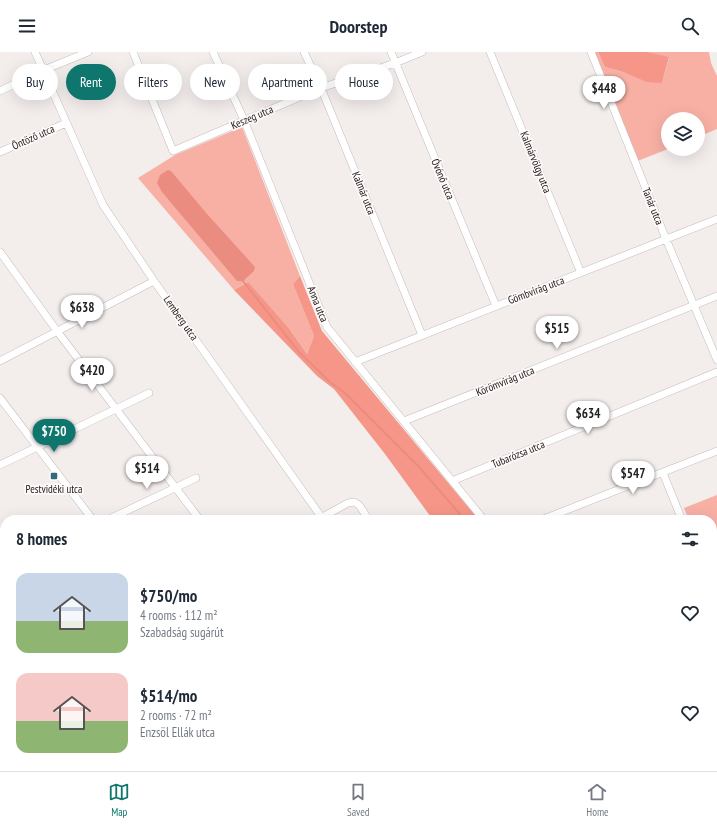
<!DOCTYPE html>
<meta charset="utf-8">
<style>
:root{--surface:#fff;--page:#f6f6f7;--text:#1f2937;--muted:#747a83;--line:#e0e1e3;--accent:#0f766e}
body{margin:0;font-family:"PT Sans Narrow",sans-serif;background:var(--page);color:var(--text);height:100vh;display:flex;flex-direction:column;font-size:15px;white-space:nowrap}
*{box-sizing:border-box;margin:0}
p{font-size:13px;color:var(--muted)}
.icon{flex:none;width:22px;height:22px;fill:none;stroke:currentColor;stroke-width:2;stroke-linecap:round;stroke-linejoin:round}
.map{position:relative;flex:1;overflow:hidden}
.sheet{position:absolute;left:0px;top:463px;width:717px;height:256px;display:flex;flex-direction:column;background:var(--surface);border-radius:16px 16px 0 0;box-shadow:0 4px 16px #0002}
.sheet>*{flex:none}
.top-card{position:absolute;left:12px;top:12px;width:400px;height:36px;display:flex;gap:8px}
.tools{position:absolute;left:661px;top:60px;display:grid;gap:8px}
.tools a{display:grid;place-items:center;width:44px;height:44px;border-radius:50%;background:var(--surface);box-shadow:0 4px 16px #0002;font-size:20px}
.price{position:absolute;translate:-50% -34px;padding:0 9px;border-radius:14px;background:#fff;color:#222;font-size:13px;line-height:26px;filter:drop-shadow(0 1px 2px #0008)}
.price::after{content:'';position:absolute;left:50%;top:24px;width:12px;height:9px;margin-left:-6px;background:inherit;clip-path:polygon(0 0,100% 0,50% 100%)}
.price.on{background:var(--accent);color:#fff}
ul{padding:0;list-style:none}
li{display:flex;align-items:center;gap:12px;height:100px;padding:0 16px}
li span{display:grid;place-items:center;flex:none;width:112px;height:80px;border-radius:12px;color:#555}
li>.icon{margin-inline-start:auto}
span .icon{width:48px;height:48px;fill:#fffc;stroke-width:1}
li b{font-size:17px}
h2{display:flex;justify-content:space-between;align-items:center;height:48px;padding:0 16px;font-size:17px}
.pill{padding:0 14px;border-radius:18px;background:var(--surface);box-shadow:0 4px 16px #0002;font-size:14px;line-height:36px}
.pill.on{background:var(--accent);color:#fff}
header{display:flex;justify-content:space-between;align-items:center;height:52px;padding:0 16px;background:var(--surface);font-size:18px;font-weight:700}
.menu{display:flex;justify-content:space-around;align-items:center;height:56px;border-top:1px solid var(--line);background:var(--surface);font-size:11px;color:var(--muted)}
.menu a{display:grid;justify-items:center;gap:2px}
.menu .on{color:var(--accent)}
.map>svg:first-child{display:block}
.green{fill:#f8b0a5}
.forest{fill:#f59688}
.water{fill:#ea8c7f}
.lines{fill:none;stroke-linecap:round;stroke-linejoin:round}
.stream{stroke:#ea8c7f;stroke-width:2}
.minor-casing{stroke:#c3bdbd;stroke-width:8}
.minor{stroke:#fff;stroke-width:7}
.poi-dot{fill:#2c6e80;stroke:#fffaf9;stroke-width:1.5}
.labels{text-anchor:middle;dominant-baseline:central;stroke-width:3.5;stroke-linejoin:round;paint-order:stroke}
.street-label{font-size:11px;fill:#1c1a1a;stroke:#fffaf9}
.poi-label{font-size:11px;fill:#1c1a1a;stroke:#fffaf9}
</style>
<header><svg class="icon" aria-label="menu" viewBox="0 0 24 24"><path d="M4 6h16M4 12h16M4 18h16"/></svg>Doorstep<svg class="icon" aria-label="search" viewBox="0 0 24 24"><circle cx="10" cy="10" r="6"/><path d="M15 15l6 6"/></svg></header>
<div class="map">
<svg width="717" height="719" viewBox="0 0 717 719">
<rect width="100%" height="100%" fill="#f3edec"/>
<path class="green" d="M 591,0 L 598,0 L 605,15 L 662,31 L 669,6 L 648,0 L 709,0 L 711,11 L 717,24 L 717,77 L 698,85 L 698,67 L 668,67 L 668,97 L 635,110 Z
M 242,75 L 300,224 L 293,232 L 314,284 L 307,302 L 288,275 L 247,230 L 234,238 L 138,126 L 175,103 Z
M 717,443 L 717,538 L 712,525 L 712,468 L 689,468 L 684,456 Z
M 593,714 L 664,714 L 669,719 L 597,719 Z"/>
<path class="forest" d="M 598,0 L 648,0 L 669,5 L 662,31 L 647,30 L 623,20 L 605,15 Z
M 300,224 L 322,279 L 479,468 L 433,468 L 385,402 L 334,337 L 317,324 L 234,238 L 248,230 L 288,275 L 307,302 L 314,284 L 293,232 Z
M 712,711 L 717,714 L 717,719 L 669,719 L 664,714 L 712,714 Z"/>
<path class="water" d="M 168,118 L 171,119 L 207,162 L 255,215 L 254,219 L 243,229 L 237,229 L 162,140 L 157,131 L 160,123 Z"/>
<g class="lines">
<path class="stream" d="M 243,229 L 299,300 L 330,330 L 345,341 L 419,415 L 465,468
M 697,714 L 705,719"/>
<g class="minor-casing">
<path id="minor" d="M 35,0 L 103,153 L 154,229 L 322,466
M 133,0 L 173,99 L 321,36 L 395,11 L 422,0
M 213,0 L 244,68 L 327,275 L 484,468
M 304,0 L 321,36 L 422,283
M 391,0 L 496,254
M 490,0 L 581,221
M 591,0 L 666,187 L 717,308
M 0,39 L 44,18 L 88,0
M 0,100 L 66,71
M 0,200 L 57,279 L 200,468
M 0,309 L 154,229
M 355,310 L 717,167
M 0,346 L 93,468
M 404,369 L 717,244
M 0,413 L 149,341
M 663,421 L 682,468
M 452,429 L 717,320
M 107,468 L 196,426
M 317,468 L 348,451 L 354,450 L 359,453 L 369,468
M 541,468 L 717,399
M 0,518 L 5,516
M 712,541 L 714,554 L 717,561
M 0,618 L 5,615
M 712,635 L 717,633
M 0,663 L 5,669
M 712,705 L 717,708
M 0,706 L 5,704
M 38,714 L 42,719
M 280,714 L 284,719
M 387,714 L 390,719
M 539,714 L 542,719
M 169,719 L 180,714
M 364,719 L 374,714
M 559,719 L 570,714"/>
</g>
<use href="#minor" class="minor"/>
</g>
<rect class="poi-dot" x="50" y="420" width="8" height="8" rx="2"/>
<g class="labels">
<g class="street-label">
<text transform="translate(252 65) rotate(-23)">Keszeg utca</text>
<text transform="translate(33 85) rotate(-24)">Öntöző utca</text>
<text transform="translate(536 110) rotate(68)">Kalmárvölgy utca</text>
<text transform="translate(443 127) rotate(67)">Óvónő utca</text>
<text transform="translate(364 141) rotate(68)">Kalmár utca</text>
<text transform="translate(653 154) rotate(68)">Tanár utca</text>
<text transform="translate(536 238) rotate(-21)">Gömbvirág utca</text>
<text transform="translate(318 252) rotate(68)">Anna utca</text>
<text transform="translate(181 266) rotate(55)">Lemberg utca</text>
<text transform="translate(505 329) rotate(-22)">Körömvirág utca</text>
<text transform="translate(518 402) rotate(-22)">Tubarózsa utca</text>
</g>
<g class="poi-label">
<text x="54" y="437">Pestvidéki utca</text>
</g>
</g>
</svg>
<div class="tools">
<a><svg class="icon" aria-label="layers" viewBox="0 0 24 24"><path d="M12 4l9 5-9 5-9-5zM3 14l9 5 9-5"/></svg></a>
</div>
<b class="price" style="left:604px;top:58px">$448</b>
<b class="price" style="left:82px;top:277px">$638</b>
<b class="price" style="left:557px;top:298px">$515</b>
<b class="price" style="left:92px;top:340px">$420</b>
<b class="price" style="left:588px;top:383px">$634</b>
<b class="price on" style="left:54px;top:401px">$750</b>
<b class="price" style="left:147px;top:438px">$514</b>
<b class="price" style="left:633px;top:443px">$547</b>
<div class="top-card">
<a class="pill">Buy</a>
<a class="pill on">Rent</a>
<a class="pill">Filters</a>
<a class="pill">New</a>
<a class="pill">Apartment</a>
<a class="pill">House</a>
</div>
<section class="sheet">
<h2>8 homes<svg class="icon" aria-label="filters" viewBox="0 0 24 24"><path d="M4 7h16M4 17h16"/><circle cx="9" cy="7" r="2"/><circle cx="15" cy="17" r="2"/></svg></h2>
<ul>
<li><span style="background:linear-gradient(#c9d6e8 60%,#8fb573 0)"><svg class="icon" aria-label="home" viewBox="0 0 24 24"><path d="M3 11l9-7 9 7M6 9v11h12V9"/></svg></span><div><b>$750/mo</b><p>4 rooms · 112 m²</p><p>Szabadság sugárút</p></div><svg class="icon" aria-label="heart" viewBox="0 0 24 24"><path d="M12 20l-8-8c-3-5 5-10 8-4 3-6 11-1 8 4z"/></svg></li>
<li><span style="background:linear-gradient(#f6c9c9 60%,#8fb573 0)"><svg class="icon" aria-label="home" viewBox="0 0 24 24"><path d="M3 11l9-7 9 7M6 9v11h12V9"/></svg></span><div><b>$514/mo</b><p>2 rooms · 72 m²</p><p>Enzsöl Ellák utca</p></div><svg class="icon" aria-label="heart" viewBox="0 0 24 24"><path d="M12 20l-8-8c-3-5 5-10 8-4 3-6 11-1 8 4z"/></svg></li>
</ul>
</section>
</div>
<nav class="menu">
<a class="on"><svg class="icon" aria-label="map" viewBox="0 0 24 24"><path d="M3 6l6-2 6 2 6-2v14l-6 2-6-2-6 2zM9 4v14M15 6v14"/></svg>Map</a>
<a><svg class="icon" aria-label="saved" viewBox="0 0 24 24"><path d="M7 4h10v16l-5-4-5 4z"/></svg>Saved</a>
<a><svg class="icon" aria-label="home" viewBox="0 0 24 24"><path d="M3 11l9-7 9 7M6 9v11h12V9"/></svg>Home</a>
</nav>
